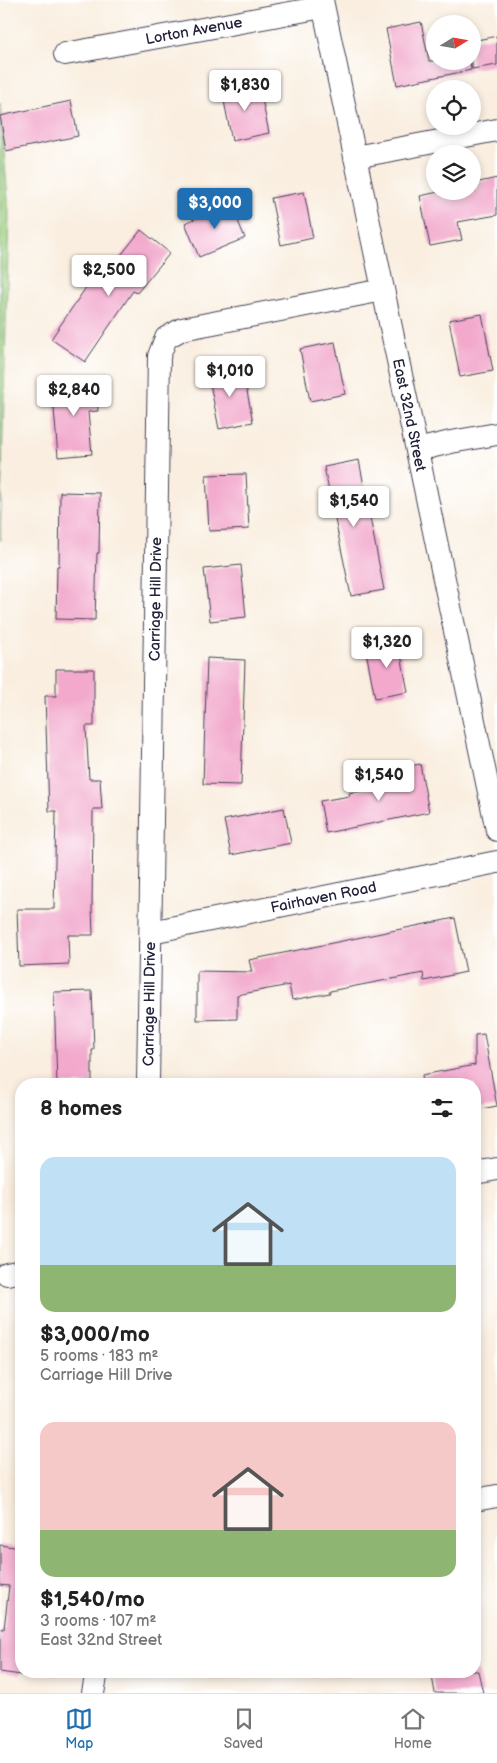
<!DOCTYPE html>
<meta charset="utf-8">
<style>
:root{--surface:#fff;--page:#f6f6f6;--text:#222;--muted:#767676;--line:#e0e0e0;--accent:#1f6fb2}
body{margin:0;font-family:"Balsamiq Sans",sans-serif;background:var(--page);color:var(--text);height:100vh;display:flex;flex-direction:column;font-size:19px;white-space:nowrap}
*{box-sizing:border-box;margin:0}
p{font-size:16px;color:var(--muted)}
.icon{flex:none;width:28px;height:28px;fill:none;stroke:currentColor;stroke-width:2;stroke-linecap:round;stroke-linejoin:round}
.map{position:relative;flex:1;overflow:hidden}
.drawer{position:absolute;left:15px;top:1078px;width:466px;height:600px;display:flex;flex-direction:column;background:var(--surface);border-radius:20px;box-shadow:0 2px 8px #0003}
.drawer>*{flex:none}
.needle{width:32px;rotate:79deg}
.controls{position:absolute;left:426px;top:15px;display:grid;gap:10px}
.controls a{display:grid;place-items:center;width:55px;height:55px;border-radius:50%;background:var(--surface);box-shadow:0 2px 8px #0003;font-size:25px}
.price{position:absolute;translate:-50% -42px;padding:0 11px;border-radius:5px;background:#fff;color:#222;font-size:16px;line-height:32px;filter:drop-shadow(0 1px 2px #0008)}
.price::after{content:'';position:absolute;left:50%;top:30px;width:15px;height:11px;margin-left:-8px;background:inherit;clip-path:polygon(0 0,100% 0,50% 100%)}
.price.on{background:var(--accent);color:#fff}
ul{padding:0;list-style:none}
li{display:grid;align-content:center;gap:10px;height:265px;padding:0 25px}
li span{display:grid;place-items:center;height:155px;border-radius:15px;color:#555}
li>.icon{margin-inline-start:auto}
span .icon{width:90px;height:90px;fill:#fffc;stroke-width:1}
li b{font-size:21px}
h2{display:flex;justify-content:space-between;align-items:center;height:60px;padding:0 25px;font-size:21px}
.menu{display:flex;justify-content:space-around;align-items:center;height:70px;border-top:1px solid var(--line);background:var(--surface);font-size:14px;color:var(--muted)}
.menu a{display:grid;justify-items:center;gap:2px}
.menu .on{color:var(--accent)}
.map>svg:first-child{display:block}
.green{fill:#9cd081;stroke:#5f795e}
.building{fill:#f2a9cc}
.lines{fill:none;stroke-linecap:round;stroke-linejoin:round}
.street-casing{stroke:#424154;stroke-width:24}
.street{stroke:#fff;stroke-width:22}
.labels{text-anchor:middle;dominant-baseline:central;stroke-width:4;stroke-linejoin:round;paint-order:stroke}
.street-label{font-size:15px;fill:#22223b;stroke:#fff}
</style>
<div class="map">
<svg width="497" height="1693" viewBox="0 0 497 1693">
<rect width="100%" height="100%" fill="#fff"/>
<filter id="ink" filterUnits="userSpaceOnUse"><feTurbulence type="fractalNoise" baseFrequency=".02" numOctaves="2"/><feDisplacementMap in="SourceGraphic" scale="10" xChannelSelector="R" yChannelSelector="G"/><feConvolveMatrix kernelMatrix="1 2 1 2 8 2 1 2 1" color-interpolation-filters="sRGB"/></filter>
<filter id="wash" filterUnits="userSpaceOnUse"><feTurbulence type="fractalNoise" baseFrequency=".0096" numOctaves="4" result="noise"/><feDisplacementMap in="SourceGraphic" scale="20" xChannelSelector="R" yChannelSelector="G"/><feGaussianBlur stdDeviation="1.12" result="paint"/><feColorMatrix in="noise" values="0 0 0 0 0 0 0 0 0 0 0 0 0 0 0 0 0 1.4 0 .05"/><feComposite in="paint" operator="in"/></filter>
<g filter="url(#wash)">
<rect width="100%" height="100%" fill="#f9eedf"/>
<path class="green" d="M 0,103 L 9,213 L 0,541 Z"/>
<g id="blocks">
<path class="building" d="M 421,22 L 429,61 L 470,61 L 471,70 L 397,85 L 386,29 Z
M 497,36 L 497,65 L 472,69 L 472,41 Z
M 259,84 L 269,133 L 232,141 L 222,91 Z
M 71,101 L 78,136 L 6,151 L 0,116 Z
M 497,178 L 497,215 L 458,222 L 462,240 L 430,246 L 420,196 L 443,191 L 476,191 L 475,183 Z
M 304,192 L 313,238 L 281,245 L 271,198 Z
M 231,204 L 245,238 L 199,257 L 185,223 Z
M 141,230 L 170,253 L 137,293 L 133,291 L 85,362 L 51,339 L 91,280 L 98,284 Z
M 482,314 L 493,371 L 460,377 L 449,320 Z
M 335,342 L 345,394 L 310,401 L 300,349 Z
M 242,366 L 253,422 L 219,429 L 208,373 Z
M 96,381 L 98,411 L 88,412 L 92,454 L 58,457 L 52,384 Z
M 359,460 L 384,590 L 351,596 L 324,467 Z
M 246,474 L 249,529 L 209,531 L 206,475 Z
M 60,492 L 100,493 L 99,553 L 97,553 L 95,620 L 56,619 L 57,566 L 59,566 Z
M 241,565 L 246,617 L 210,621 L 204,569 Z
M 398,639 L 408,692 L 375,698 L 365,646 Z
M 207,658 L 245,660 L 241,785 L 203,784 Z
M 56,669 L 94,669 L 94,726 L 86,726 L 89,779 L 100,779 L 102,809 L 93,809 L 92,908 L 93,935 L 68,935 L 69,964 L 19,966 L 17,909 L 54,909 L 56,811 L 49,811 L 45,696 L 56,696 Z
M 420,764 L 429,812 L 326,833 L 320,801 L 350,796 L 349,793 L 387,786 L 384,771 Z
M 284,808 L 291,843 L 231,855 L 224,820 Z
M 455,918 L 466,972 L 424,981 L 423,973 L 330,991 L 330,993 L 292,1000 L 289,985 L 237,995 L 237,1019 L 197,1020 L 197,971 L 252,972 L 249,960 Z
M 92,991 L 94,1050 L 92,1050 L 92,1084 L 57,1084 L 54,992 Z
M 484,1034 L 497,1106 L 475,1110 L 475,1084 L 423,1084 L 422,1075 L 475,1065 L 475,1035 Z
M 0,1545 L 21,1548 L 21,1675 L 0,1672 L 0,1629 L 4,1629 L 9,1586 L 0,1585 Z
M 431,1671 L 478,1671 L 483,1693 L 435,1693 Z"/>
</g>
</g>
<g filter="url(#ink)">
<use href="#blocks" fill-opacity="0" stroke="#424154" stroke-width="1"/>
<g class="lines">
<g class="street-casing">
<g id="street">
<path id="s1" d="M 322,0 L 497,830"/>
<path id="s2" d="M 65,54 L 323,7"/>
<path d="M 355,157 L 497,130"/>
<path d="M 417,450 L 451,442 L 497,434"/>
<path id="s3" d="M 151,932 L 497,862"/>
<path id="s4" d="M 148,1084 L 159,356 L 166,338 L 182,329 L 383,290"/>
<path d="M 475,1173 L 497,1169"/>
<path d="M 7,1274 L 21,1271"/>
<path d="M 475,1500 L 497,1496"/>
<path d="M 93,1693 L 97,1671"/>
</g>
</g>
<use href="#street" class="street"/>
</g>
</g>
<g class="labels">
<g class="street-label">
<text stroke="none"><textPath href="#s2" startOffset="131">Lorton Avenue</textPath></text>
<text stroke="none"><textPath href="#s1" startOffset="424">East 32nd Street</textPath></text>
<text stroke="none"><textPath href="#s4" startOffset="485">Carriage Hill Drive</textPath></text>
<text stroke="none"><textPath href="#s3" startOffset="176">Fairhaven Road</textPath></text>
<text stroke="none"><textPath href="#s4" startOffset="80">Carriage Hill Drive</textPath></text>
</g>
</g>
</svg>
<div class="controls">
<a><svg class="needle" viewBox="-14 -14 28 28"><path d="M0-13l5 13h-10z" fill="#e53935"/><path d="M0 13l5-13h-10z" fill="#767676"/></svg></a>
<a><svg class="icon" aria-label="locate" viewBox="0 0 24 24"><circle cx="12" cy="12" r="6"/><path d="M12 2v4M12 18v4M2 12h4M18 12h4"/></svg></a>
<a><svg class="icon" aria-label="layers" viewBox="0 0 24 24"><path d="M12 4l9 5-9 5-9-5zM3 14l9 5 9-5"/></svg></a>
</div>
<b class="price" style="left:245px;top:112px">$1,830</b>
<b class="price on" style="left:215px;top:230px">$3,000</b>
<b class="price" style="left:109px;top:297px">$2,500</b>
<b class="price" style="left:230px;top:398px">$1,010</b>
<b class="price" style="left:74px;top:417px">$2,840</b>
<b class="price" style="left:354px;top:528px">$1,540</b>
<b class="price" style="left:387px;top:669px">$1,320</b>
<b class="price" style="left:379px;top:802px">$1,540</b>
<section class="drawer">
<h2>8 homes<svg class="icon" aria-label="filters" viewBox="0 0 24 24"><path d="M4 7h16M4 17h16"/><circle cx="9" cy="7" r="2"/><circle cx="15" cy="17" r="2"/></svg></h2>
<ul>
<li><span style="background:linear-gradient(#bfe0f5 70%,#8fb573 0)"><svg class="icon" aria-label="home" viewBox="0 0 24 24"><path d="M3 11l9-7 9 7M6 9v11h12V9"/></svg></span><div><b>$3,000/mo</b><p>5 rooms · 183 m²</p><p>Carriage Hill Drive</p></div></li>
<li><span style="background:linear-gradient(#f6c9c9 70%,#8fb573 0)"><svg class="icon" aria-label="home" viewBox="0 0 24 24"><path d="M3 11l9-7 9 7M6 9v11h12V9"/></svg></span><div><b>$1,540/mo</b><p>3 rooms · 107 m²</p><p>East 32nd Street</p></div></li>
</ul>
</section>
</div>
<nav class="menu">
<a class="on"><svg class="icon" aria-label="map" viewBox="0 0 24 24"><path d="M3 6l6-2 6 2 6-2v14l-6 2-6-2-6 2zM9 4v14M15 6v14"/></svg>Map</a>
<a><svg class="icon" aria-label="saved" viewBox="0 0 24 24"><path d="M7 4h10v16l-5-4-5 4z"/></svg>Saved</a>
<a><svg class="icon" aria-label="home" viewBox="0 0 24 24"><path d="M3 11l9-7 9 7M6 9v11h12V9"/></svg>Home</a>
</nav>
